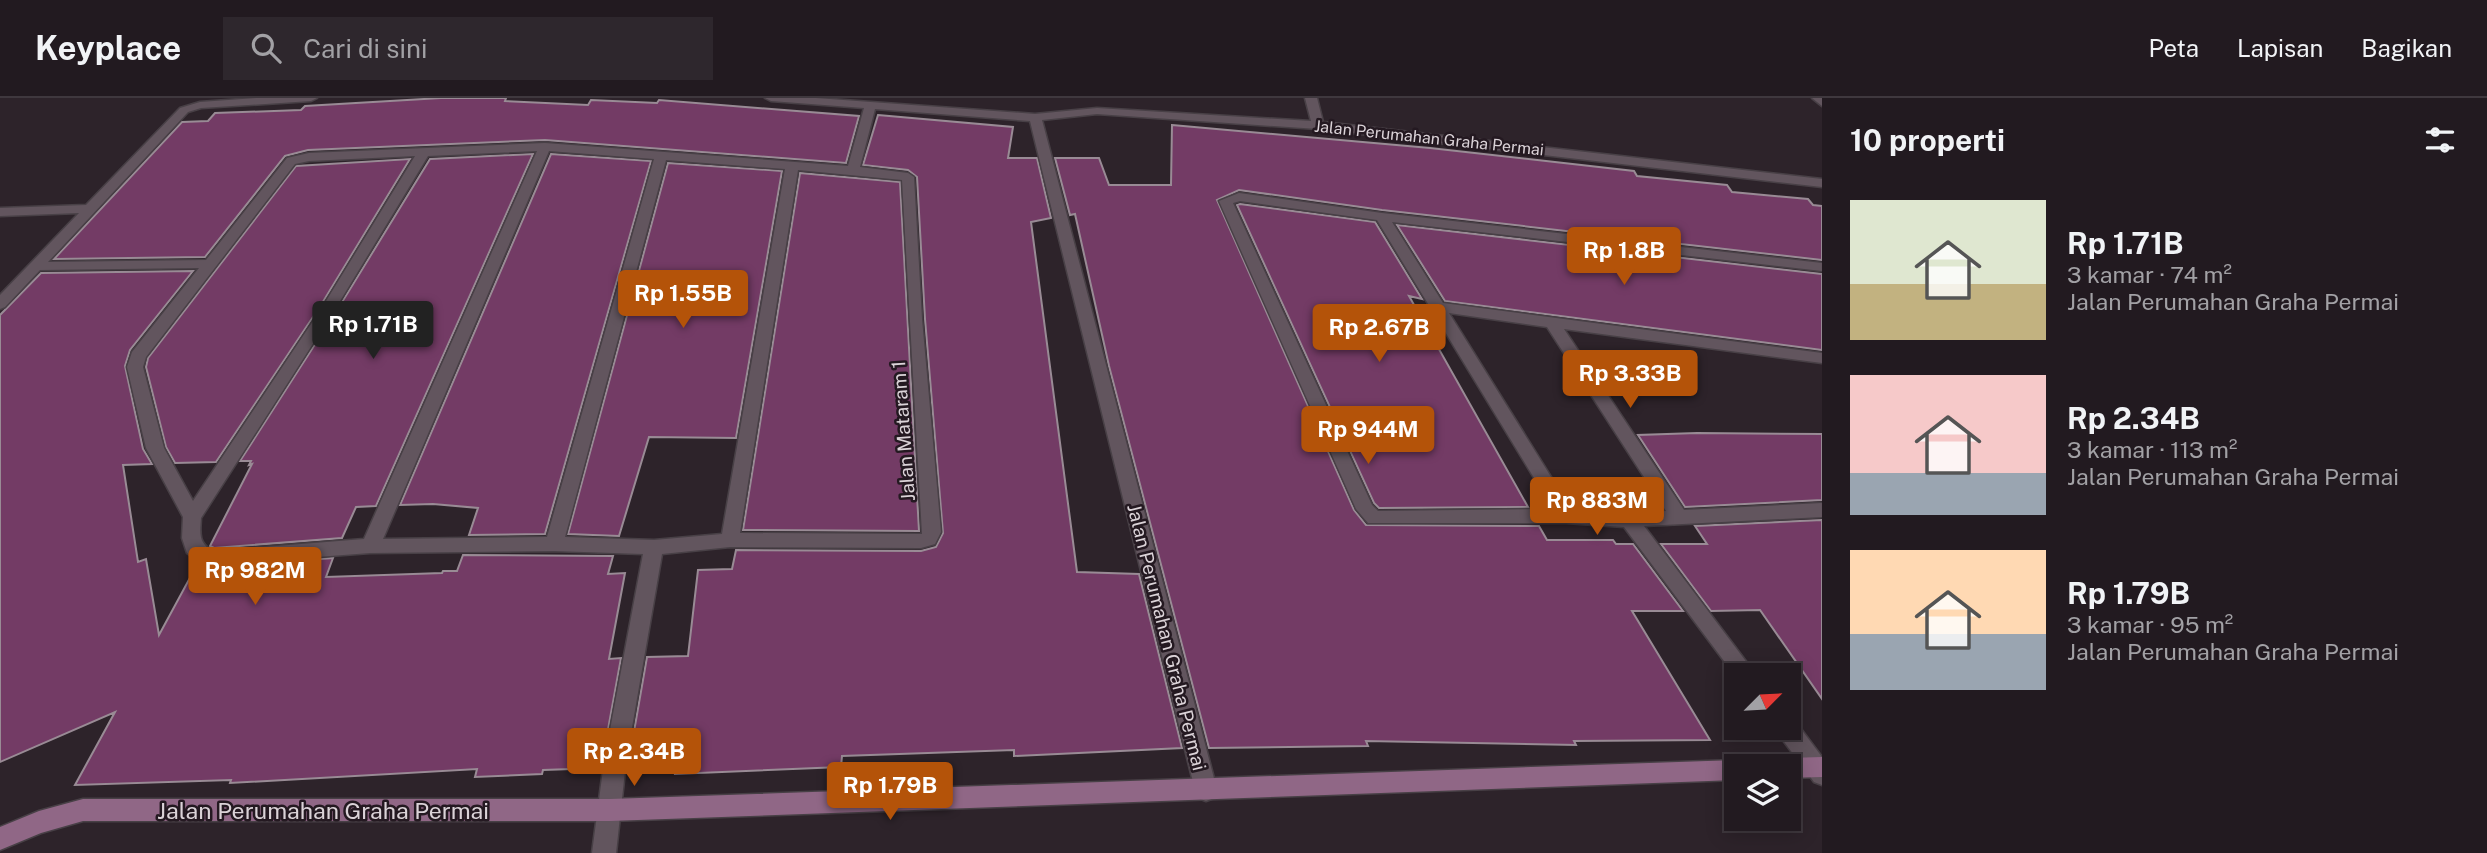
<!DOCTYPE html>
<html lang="id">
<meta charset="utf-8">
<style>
:root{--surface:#221a20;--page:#2e272d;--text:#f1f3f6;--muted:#a2a1a5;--line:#3f383e;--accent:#b45309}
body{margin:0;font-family:"Public Sans",sans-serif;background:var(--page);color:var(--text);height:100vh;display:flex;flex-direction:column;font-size:26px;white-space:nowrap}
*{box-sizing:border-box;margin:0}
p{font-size:23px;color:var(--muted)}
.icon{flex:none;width:38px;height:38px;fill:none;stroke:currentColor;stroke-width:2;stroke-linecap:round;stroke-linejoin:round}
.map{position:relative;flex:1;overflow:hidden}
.panel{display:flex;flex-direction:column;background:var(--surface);width:665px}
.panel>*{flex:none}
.needle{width:46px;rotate:66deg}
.fabs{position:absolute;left:1724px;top:565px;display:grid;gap:14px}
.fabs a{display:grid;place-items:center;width:77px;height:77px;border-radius:0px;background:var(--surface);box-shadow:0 4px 18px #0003,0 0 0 2px var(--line);font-size:35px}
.price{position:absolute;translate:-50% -60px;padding:0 16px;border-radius:7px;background:var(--accent);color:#fff;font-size:23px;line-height:46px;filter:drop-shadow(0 2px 4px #0008)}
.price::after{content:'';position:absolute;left:50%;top:42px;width:21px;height:16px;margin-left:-10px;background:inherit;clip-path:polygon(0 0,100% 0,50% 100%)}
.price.current{background:#222;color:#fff}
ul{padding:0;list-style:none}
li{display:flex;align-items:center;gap:21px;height:175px;padding:0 28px}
li span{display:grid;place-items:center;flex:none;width:196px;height:140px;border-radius:0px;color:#555}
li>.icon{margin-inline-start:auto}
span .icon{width:84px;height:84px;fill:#fffc;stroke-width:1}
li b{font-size:30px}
h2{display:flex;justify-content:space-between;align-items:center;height:84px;padding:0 28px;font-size:30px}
header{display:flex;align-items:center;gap:42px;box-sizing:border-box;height:98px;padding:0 35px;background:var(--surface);border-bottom:2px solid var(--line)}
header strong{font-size:33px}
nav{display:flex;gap:38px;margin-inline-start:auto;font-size:24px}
.search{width:490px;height:63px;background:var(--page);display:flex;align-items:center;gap:18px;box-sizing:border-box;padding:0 24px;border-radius:0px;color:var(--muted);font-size:26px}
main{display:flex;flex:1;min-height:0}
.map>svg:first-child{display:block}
.building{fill:#733b65;stroke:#998b95;stroke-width:2}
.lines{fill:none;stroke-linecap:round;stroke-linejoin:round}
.street-casing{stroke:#484046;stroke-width:3}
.secondary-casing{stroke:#484046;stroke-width:3}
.street{fill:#62555e;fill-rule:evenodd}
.secondary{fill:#906786;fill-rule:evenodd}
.labels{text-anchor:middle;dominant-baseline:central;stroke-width:5;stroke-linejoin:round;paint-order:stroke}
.far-street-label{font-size:16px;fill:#dbd3d8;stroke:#241921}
.street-label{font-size:19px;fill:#dbd3d8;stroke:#241921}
.near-street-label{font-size:23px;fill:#dbd3d8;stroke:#241921}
</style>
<header>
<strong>Keyplace</strong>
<div class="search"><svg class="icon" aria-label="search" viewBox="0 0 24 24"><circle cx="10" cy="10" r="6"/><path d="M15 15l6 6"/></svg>Cari di sini</div>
<nav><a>Peta</a><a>Lapisan</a><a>Bagikan</a></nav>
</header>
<main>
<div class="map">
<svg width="1822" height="755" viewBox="0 0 1822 755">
<rect width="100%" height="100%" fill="#2d232a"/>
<path class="building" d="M 441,0 L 506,0 L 505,3 L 588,7 L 591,2 L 657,5 L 659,2 L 859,18 L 846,65 L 545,42 L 308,52 L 285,58 L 205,159 L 54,161 L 182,24 L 208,23 L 215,15 L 301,12 L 305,8 Z
M 878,17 L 1013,29 L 1008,60 L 1037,60 L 1051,120 L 1031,124 L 1077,474 L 1139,476 L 1182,650 L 1014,658 L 1014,652 L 842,658 L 841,669 L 675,676 L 676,667 L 628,668 L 647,559 L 688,558 L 698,472 L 732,471 L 736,452 L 921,453 L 936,449 L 943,435 L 925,221 L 917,79 L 908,72 L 863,67 Z
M 1172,27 L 1430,50 L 1634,73 L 1637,78 L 1727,87 L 1732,94 L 1808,101 L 1813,107 L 1822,108 L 1822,162 L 1382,112 L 1239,92 L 1217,102 L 1354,412 L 1366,427 L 1539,428 L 1547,442 L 1613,442 L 1616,446 L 1633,446 L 1683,513 L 1632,513 L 1710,642 L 1574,643 L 1576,647 L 1366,643 L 1368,648 L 1209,650 L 1109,268 L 1075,116 L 1070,117 L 1055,60 L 1099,60 L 1109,87 L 1171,87 Z
M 533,56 L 376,408 L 356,409 L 342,440 L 214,450 L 210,448 L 252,366 L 249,367 L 251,363 L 240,363 L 339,209 L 430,61 Z
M 551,56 L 651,63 L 545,436 L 469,437 L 478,410 L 433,406 L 400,407 Z
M 410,61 L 321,207 L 216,364 L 175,365 L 166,349 L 146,269 L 148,260 L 296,68 Z
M 668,65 L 782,73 L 736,340 L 649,339 L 619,438 L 568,436 Z
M 800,75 L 900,84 L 919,433 L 743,432 Z
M 1240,106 L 1375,124 L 1422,201 L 1409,198 L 1528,409 L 1379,410 L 1374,405 L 1237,107 Z
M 1397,127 L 1822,176 L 1822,252 L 1445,203 Z
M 193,173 L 130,252 L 125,268 L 143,351 L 152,366 L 123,367 L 138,464 L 146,461 L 159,537 L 198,465 L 212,470 L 333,460 L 326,479 L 442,475 L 443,473 L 457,473 L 463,457 L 613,458 L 608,476 L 625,475 L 609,561 L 621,560 L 601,670 L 543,672 L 542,676 L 475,679 L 477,671 L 230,685 L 231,682 L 75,687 L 115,614 L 0,664 L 0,217 L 41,175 Z
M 1697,335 L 1822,336 L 1822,402 L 1685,409 L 1638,337 Z
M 1822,422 L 1822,601 L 1760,512 L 1711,513 L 1661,446 L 1707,446 L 1695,428 Z"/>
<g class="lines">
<g class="street-casing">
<path id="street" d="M 256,0 L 317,0 L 311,3 L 201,10 L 188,14 L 48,164 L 206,162 L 287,60 L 309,55 L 545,45 L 848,68 L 864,10 L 771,3 L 765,0 L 816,0 L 1035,16 L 1097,10 L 1311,23 L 1305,0 L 1317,0 L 1323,24 L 1822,81 L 1822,89 L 1318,31 L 1097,16 L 1042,22 L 1217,692 L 1214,700 L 1206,703 L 1198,700 L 1195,692 L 1030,23 L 875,11 L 860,69 L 908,75 L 914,79 L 922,221 L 941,434 L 935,446 L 921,450 L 730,449 L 662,456 L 626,664 L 616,755 L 592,755 L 604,664 L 643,456 L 554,453 L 370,455 L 212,467 L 197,462 L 187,455 L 182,440 L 183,419 L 146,350 L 127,269 L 132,254 L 199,170 L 40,172 L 5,209 L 0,211 L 0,197 L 79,115 L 0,118 L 0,110 L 86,107 L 180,10 L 200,4 ZM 537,53 L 364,441 L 213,453 C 198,445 200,435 201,420 L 337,208 L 428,58 ZM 549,53 L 654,61 L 547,439 L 383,441 ZM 415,58 L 323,208 L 193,403 L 164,350 L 143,269 L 146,259 L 295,66 L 309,63 ZM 666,62 L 785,71 L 722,436 L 654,442 L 565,439 ZM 798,72 L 902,82 L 922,436 L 740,435 Z
M 1812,0 L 1822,0 L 1822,8 Z
M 1239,95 L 1382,115 L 1822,165 L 1822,173 L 1392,124 L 1443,205 L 1822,255 L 1822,265 L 1564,231 L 1684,412 L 1822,405 L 1822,419 L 1644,428 L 1757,578 L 1736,579 L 1624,429 L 1566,425 L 1368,425 L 1356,411 L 1219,103 ZM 1240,103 L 1377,122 L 1553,411 L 1378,413 L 1372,407 L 1233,105 ZM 1449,215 L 1547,229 L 1666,413 L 1629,415 L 1571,411 Z
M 1788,621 L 1795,623 L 1822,659 L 1822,687 L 1814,684 L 1779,637 L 1776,630 L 1788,630 Z"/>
</g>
<g class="secondary-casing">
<path id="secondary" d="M 1822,659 L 1822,679 L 1788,680 L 1788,668 L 1778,668 L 1780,663 L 1788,660 Z
M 1736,662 L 1744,665 L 1746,668 L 1736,668 L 1736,682 L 610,723 L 83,723 L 41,735 L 0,752 L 0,729 L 39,713 L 83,701 L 610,701 Z"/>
</g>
<use href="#street" class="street"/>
<use href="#secondary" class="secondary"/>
</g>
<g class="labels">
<g class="far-street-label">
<text transform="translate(1429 40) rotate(6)">Jalan Perumahan Graha Permai</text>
</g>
<g class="street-label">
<text transform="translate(903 333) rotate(-94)">Jalan Mataram 1</text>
<text transform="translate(1167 539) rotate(76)">Jalan Perumahan Graha Permai</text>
</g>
<g class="near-street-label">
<text x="323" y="712">Jalan Perumahan Graha Permai</text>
</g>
</g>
</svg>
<div class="fabs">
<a><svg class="needle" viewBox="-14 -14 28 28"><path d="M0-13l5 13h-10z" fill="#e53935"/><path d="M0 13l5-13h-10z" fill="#a2a1a5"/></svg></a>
<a><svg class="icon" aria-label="layers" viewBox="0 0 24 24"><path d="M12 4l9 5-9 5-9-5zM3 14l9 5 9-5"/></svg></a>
</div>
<b class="price" style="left:1624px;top:189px">Rp 1.8B</b>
<b class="price" style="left:683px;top:232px">Rp 1.55B</b>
<b class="price current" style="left:373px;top:263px">Rp 1.71B</b>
<b class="price" style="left:1379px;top:266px">Rp 2.67B</b>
<b class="price" style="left:1630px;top:312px">Rp 3.33B</b>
<b class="price" style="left:1368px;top:368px">Rp 944M</b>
<b class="price" style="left:1597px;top:439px">Rp 883M</b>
<b class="price" style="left:255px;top:509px">Rp 982M</b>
<b class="price" style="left:634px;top:690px">Rp 2.34B</b>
<b class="price" style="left:890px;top:724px">Rp 1.79B</b>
</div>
<section class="panel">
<h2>10 properti<svg class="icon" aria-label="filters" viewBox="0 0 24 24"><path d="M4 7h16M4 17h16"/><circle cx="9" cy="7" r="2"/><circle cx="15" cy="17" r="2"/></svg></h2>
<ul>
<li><span style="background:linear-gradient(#dfe7d0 60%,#c2b280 0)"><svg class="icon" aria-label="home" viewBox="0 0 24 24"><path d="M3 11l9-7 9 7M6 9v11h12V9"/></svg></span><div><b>Rp 1.71B</b><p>3 kamar · 74 m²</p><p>Jalan Perumahan Graha Permai</p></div></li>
<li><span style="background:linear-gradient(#f6c9c9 70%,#9aa5b1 0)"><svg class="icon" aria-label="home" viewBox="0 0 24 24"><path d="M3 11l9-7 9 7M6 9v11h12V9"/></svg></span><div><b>Rp 2.34B</b><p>3 kamar · 113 m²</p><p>Jalan Perumahan Graha Permai</p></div></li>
<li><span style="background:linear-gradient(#ffd9b3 60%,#9aa5b1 0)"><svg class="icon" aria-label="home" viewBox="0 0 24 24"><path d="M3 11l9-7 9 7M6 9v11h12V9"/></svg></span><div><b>Rp 1.79B</b><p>3 kamar · 95 m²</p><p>Jalan Perumahan Graha Permai</p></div></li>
</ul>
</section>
</main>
